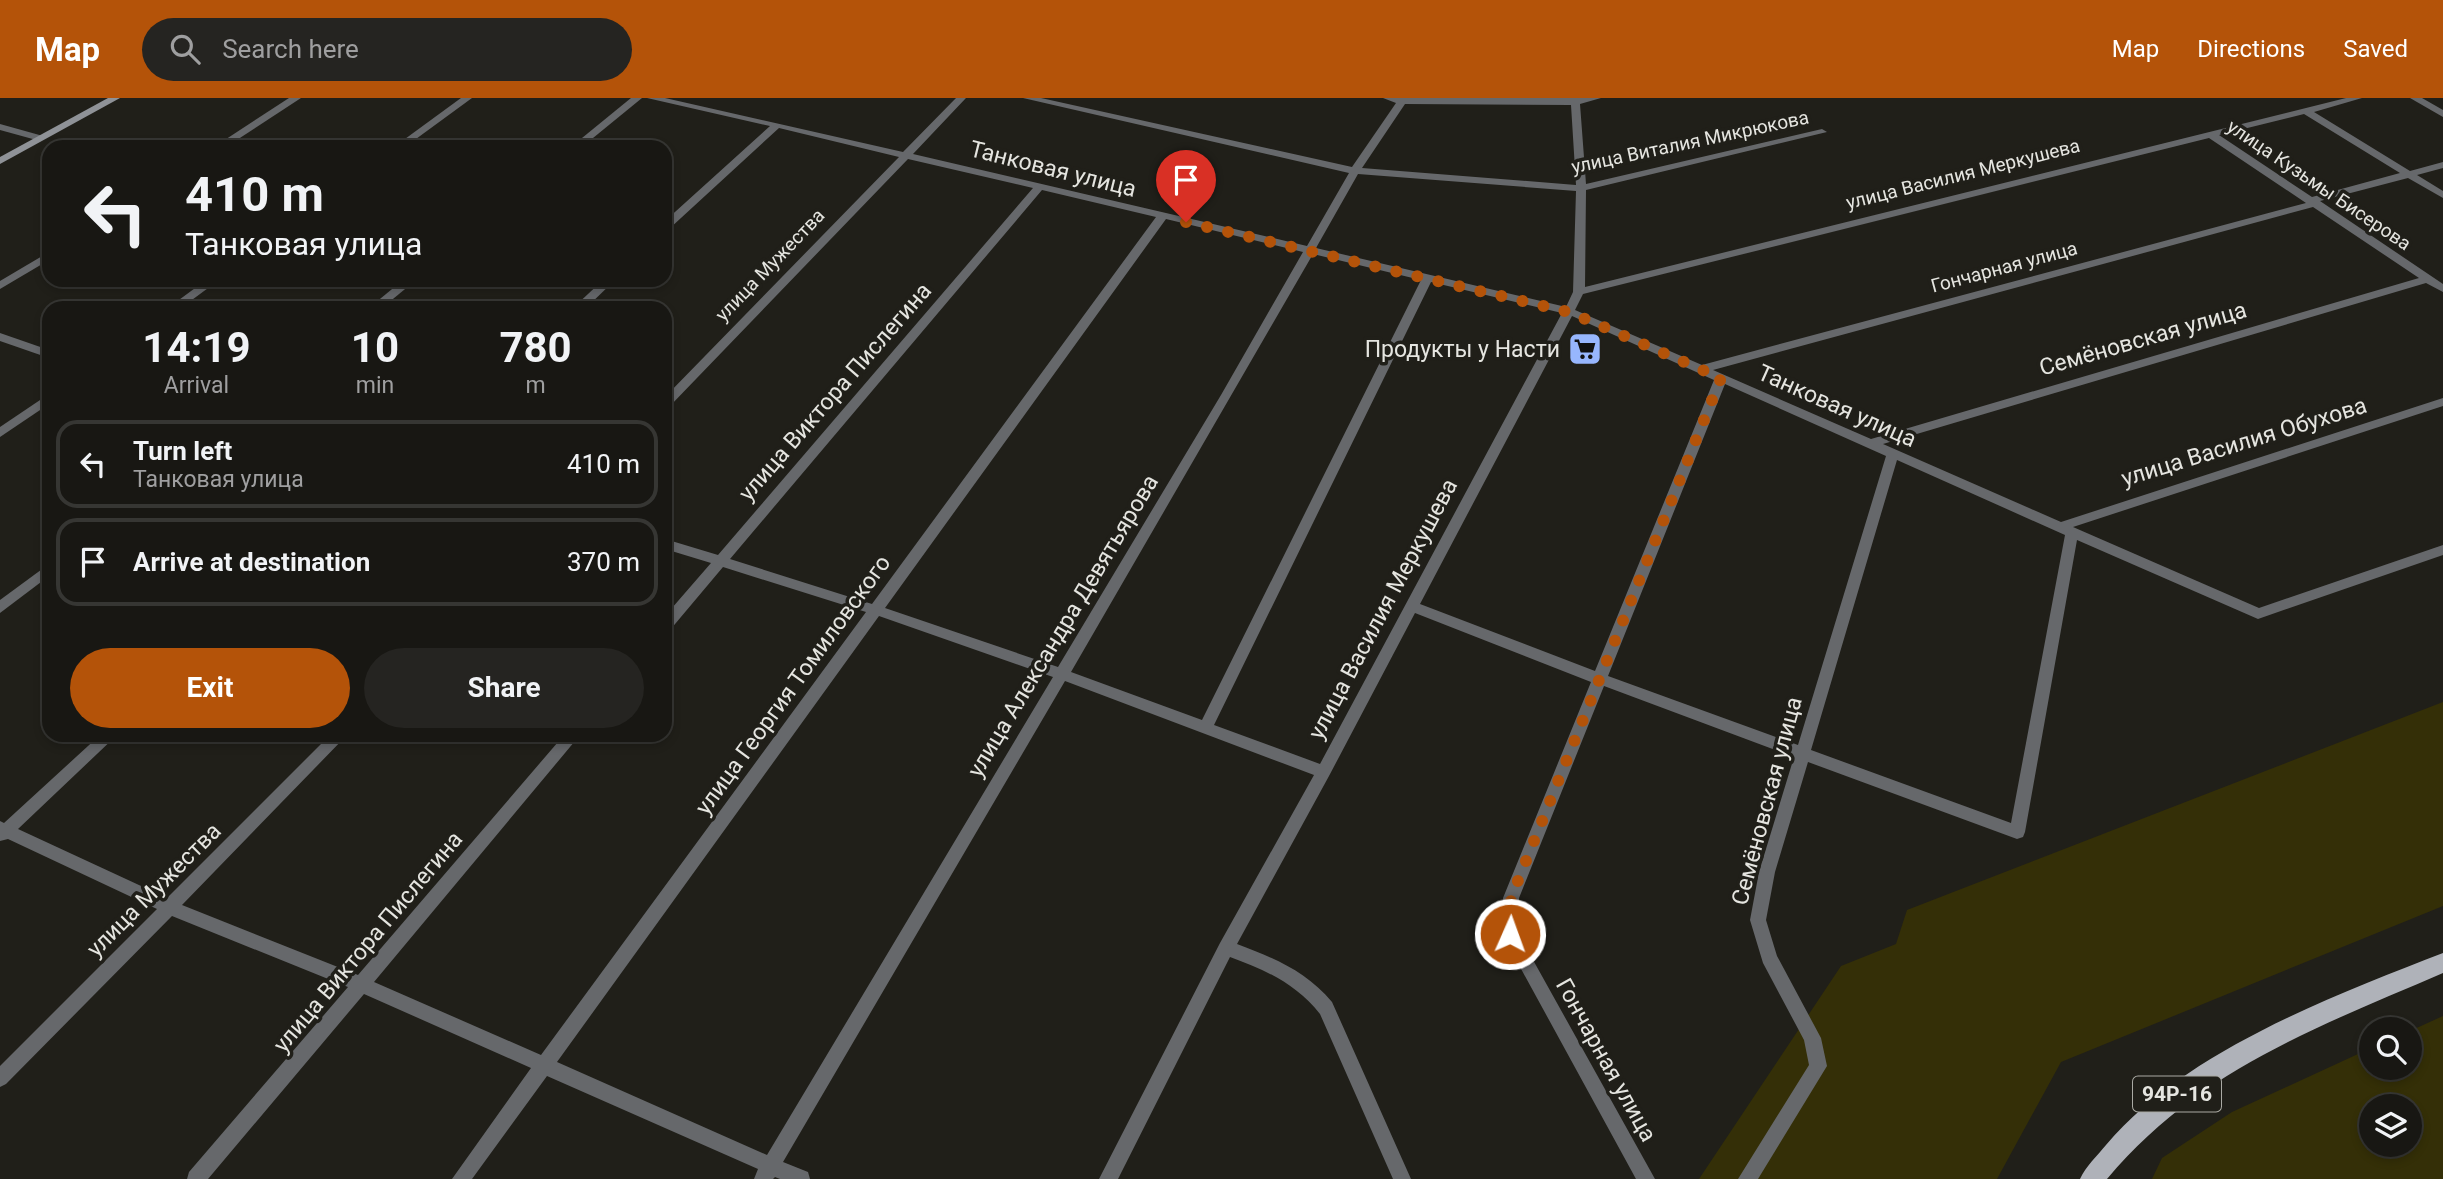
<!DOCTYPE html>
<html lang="en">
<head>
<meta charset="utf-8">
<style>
  :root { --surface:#181713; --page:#252421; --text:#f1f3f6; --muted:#9f9fa0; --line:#363633; --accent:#b45309 }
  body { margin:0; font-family:Roboto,sans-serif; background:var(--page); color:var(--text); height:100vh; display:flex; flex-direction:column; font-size:26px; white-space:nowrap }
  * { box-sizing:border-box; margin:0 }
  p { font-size:23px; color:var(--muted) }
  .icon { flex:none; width:38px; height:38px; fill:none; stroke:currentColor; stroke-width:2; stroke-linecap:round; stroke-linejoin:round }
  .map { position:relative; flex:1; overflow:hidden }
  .panel { position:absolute; left:42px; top:203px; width:630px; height:441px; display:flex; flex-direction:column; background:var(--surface); border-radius:21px; box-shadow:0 4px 10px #0003,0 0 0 2px var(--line) }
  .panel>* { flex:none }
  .top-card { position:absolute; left:42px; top:42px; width:630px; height:147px; border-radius:21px; box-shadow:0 4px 10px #0003,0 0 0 2px var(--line); background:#181713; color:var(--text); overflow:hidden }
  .fabs { position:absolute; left:2359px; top:919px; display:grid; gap:14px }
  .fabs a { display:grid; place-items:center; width:63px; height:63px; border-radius:50%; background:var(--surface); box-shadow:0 4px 10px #0003,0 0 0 2px var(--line); font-size:35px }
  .pin { position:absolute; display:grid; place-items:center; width:60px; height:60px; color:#fff; margin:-72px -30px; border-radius:50% 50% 50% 0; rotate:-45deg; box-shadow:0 0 7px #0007 }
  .pin .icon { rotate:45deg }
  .me { position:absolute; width:77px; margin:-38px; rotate:2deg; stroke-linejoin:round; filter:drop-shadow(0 0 5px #0008) }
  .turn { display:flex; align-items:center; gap:24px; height:147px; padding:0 28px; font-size:32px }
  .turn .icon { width:91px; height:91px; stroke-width:2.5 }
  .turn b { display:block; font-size:49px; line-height:60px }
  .eta { display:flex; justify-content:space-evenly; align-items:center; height:119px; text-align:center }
  .eta b { font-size:42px; font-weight:700; line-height:49px }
  .button { display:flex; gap:14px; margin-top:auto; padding:14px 28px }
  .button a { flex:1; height:80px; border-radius:42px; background:var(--accent); color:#fff; font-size:28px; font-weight:700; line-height:80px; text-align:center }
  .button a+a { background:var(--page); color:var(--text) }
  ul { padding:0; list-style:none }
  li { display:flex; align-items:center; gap:21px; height:88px; margin:0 14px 10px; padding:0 14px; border:4px solid var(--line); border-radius:21px }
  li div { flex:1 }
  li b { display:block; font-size:26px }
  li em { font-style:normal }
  header { display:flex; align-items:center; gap:42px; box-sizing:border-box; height:98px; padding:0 35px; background:var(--accent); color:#fff }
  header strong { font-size:33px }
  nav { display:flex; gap:38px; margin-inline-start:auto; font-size:24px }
  .search { width:490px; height:63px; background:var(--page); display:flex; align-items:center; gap:18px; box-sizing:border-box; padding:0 24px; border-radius:38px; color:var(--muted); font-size:26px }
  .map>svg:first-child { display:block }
  .green { fill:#342f07; fill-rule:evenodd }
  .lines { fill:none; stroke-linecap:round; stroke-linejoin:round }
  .street { fill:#66686b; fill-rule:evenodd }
  .secondary { fill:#8f9297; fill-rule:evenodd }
  .primary { fill:#afb2b9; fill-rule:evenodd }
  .route { stroke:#b45309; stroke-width:12; stroke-dasharray:0 21.6 }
  .labels { text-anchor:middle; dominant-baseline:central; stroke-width:7; stroke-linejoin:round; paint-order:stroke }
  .far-street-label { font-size:19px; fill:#e5e5e0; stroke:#201f19 }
  .shield { fill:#201f19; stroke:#aaaaa4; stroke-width:2 }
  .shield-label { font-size:21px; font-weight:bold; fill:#e5e5e0 }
  .street-label { font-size:23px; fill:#e5e5e0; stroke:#201f19 }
  .poi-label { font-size:23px; fill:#e5e5e0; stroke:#201f19; text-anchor:end }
</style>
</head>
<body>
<header>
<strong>Map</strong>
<div class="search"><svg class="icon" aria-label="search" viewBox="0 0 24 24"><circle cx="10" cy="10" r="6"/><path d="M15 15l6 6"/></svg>Search here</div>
<nav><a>Map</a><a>Directions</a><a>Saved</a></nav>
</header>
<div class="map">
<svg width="2443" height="1081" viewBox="0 0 2443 1081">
  <rect width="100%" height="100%" fill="#201f19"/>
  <g class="green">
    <polygon points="2443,604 2443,808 2061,964 1997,1081 1699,1081 1841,868 1896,846 1907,812"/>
    <path d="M 2443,918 L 2443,1081 L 2152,1081 L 2162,1060 L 2232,1014 L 2371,950 L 2371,970 L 2410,970 L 2410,933 ZM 2371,1008 L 2410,1008 L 2410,1046 L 2371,1046 Z"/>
  </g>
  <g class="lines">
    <g class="street">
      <polygon points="289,0 301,0 226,49 214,49"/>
      <polygon points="461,0 472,0 405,49 394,49"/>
      <polygon points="631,0 642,0 582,49 571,49"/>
      <path d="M 647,0 L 665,0 L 903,54 L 956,0 L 966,0 L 913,56 L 1307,148 L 1349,75 L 1023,0 L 1041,0 L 1352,69 L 1396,5 L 1383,0 L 1601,0 L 1580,6 L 1586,86 L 1822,31 L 1827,34 L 1586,92 L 1585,189 L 2346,0 L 2362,0 L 2314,14 L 2410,73 L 2443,64 L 2443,70 L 2417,77 L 2443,93 L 2443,100 L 2408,80 L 2320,103 L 2443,186 L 2443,194 L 2426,185 L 1883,346 L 2061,424 L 2443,300 L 2443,308 L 2073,429 L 2259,510 L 2443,447 L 2443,457 L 2258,521 L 2077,442 L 2025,734 L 2023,739 L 2017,741 L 1808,664 L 1775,774 L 1766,822 L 1777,858 L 1821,940 L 1827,968 L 1758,1081 L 1738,1081 L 1809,967 L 1804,942 L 1763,865 L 1750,822 L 1759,774 L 1794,659 L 1604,588 L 1519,800 L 1518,835 L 1655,1081 L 1636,1081 L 1502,836 L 1503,800 L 1591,584 L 1415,515 L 1329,678 L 1237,846 C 1274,860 1306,873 1332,904 L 1411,1081 L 1393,1081 L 1320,916 C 1296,886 1266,872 1230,859 L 1118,1081 L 1099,1081 L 1220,845 L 1314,677 L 1065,583 L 783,1064 L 808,1074 L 810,1081 L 780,1081 L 775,1079 L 773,1081 L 754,1081 L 758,1071 L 547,978 L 472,1081 L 452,1081 L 531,970 L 364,896 L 208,1081 L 187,1081 L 189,1074 L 348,889 L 172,818 L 6,986 L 0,989 L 0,968 L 157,811 L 8,741 L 0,743 L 0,723 L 4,725 L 100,637 L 117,637 L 18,731 L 167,800 L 330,637 L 347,637 L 182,807 L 358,877 L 564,637 L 580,637 L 374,884 L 541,957 L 866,514 L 723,469 L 670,532 L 665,533 L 665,518 L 711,465 L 665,451 L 665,441 L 718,457 L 1033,90 L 908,61 L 669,309 L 665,310 L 665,299 L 899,59 L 779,30 L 669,131 L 665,132 L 665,123 L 770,28 ZM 1405,6 L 1571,7 L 1576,87 L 1362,70 ZM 2304,16 L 2400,75 L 2312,99 L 2219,37 ZM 2209,40 L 2306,105 L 1702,267 L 1575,212 L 1583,196 ZM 1358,76 L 1576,93 L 1573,194 L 1566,209 L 1316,150 ZM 1042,92 L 1156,119 L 872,506 L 730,461 ZM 2313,109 L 2419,180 L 1871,341 L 1713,272 ZM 1166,121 L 1303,154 L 1221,297 L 1058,569 L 885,510 ZM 1313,156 L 1421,182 L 1202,622 L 1071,574 ZM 1431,184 L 1562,215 L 1320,666 L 1214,627 ZM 1572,218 L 1714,282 L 1595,573 L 1420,506 ZM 1725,286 L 1886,358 L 1798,647 L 1608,578 ZM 1897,362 L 2065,437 L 2011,725 L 1811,652 ZM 879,518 L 1053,579 L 767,1057 L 557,964 Z"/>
      <polygon points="2410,0 2422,0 2443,12 2443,19"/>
      <polygon points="0,26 43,38 45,40 40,43 0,32"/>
      <polygon points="49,154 49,162 0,191 0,183"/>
      <polygon points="206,182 219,182 181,210 168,210"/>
      <polygon points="403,182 416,182 382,210 369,210"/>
      <polygon points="603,182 615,182 586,210 573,210"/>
      <polygon points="0,235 49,252 49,260 0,243"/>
      <polygon points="49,296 49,306 0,339 0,329"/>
      <polygon points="49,466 49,478 0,515 0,502"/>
    </g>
    <polygon class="secondary" points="108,0 120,0 0,66 0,59"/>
    <path class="primary" d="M 2443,855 L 2443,875 C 2316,930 2198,972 2107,1081 L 2080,1081 C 2086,1068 2097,1058 2106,1047 C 2184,954 2332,898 2443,855 Z"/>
  </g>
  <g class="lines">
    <polyline class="route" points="1186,124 1569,214 1721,280 1511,800 1510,836"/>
  </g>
  <defs>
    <symbol id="supermarket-square" viewBox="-11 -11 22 22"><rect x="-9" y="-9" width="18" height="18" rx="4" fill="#97b6fd" stroke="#201f19"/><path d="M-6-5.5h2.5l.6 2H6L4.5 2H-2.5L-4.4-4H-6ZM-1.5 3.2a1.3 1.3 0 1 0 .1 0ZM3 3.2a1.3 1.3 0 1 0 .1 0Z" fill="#111"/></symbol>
  </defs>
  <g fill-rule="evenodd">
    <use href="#supermarket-square" x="1566" y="232" width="38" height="38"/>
  </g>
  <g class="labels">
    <g class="far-street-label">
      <text transform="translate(1690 44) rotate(-12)">улица Виталия Микрюкова</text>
      <text transform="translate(1963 76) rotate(-14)">улица Василия Меркушева</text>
      <text transform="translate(2319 87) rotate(34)">улица Кузьмы Бисерова</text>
      <text transform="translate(770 167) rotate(-46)">улица Мужества</text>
      <text transform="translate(2004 169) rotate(-15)">Гончарная улица</text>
    </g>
    <rect class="shield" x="2133" y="978.5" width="88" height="35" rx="5"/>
    <g class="shield-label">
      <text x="2177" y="996">94Р-16</text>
    </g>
    <g class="street-label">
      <text transform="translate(1053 71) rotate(14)">Танковая улица</text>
      <text transform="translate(2143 241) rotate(-16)">Семёновская улица</text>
      <text transform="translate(835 294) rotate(-49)">улица Виктора Пислегина</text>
      <text transform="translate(1837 308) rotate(24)">Танковая улица</text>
      <text transform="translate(2244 344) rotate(-17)">улица Василия Обухова</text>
      <text transform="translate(1383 511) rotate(-62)">улица Василия Меркушева</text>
      <text transform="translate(1063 528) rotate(-59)">улица Александра Девятьярова</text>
      <text transform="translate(793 587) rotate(-54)">улица Георгия Томиловского</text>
      <text transform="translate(1767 703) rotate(-75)">Семёновская улица</text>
      <text transform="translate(154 792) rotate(-45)">улица Мужества</text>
      <text transform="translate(368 844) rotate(-50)">улица Виктора Пислегина</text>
      <text transform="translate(1606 962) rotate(61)">Гончарная улица</text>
    </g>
    <g class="poi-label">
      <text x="1560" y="251">Продукты у Насти</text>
    </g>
  </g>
</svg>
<div class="fabs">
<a><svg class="icon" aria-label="search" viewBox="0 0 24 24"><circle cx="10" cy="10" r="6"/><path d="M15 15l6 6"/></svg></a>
<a><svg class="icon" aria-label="layers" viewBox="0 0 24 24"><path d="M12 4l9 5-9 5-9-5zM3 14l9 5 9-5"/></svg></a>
</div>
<div class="pin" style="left:1186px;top:124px;background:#d93025"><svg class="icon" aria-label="arrive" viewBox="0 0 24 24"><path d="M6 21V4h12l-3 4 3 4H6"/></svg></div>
<svg class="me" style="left:1510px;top:836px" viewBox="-20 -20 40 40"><circle r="17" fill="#b45309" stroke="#fff" stroke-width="3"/><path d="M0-11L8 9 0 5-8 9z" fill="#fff"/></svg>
<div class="top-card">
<div class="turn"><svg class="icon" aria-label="left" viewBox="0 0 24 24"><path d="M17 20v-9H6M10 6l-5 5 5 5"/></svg><div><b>410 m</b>Танковая улица</div></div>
</div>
<section class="panel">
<div class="eta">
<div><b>14:19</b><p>Arrival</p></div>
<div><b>10</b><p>min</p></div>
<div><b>780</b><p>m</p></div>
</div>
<ul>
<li><svg class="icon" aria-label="left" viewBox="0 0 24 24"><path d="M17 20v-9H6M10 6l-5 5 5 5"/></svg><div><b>Turn left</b><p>Танковая улица</p></div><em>410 m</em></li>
<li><svg class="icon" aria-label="arrive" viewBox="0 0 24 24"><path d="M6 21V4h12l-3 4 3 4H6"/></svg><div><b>Arrive at destination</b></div><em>370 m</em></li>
</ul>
<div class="button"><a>Exit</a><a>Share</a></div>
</section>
</div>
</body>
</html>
